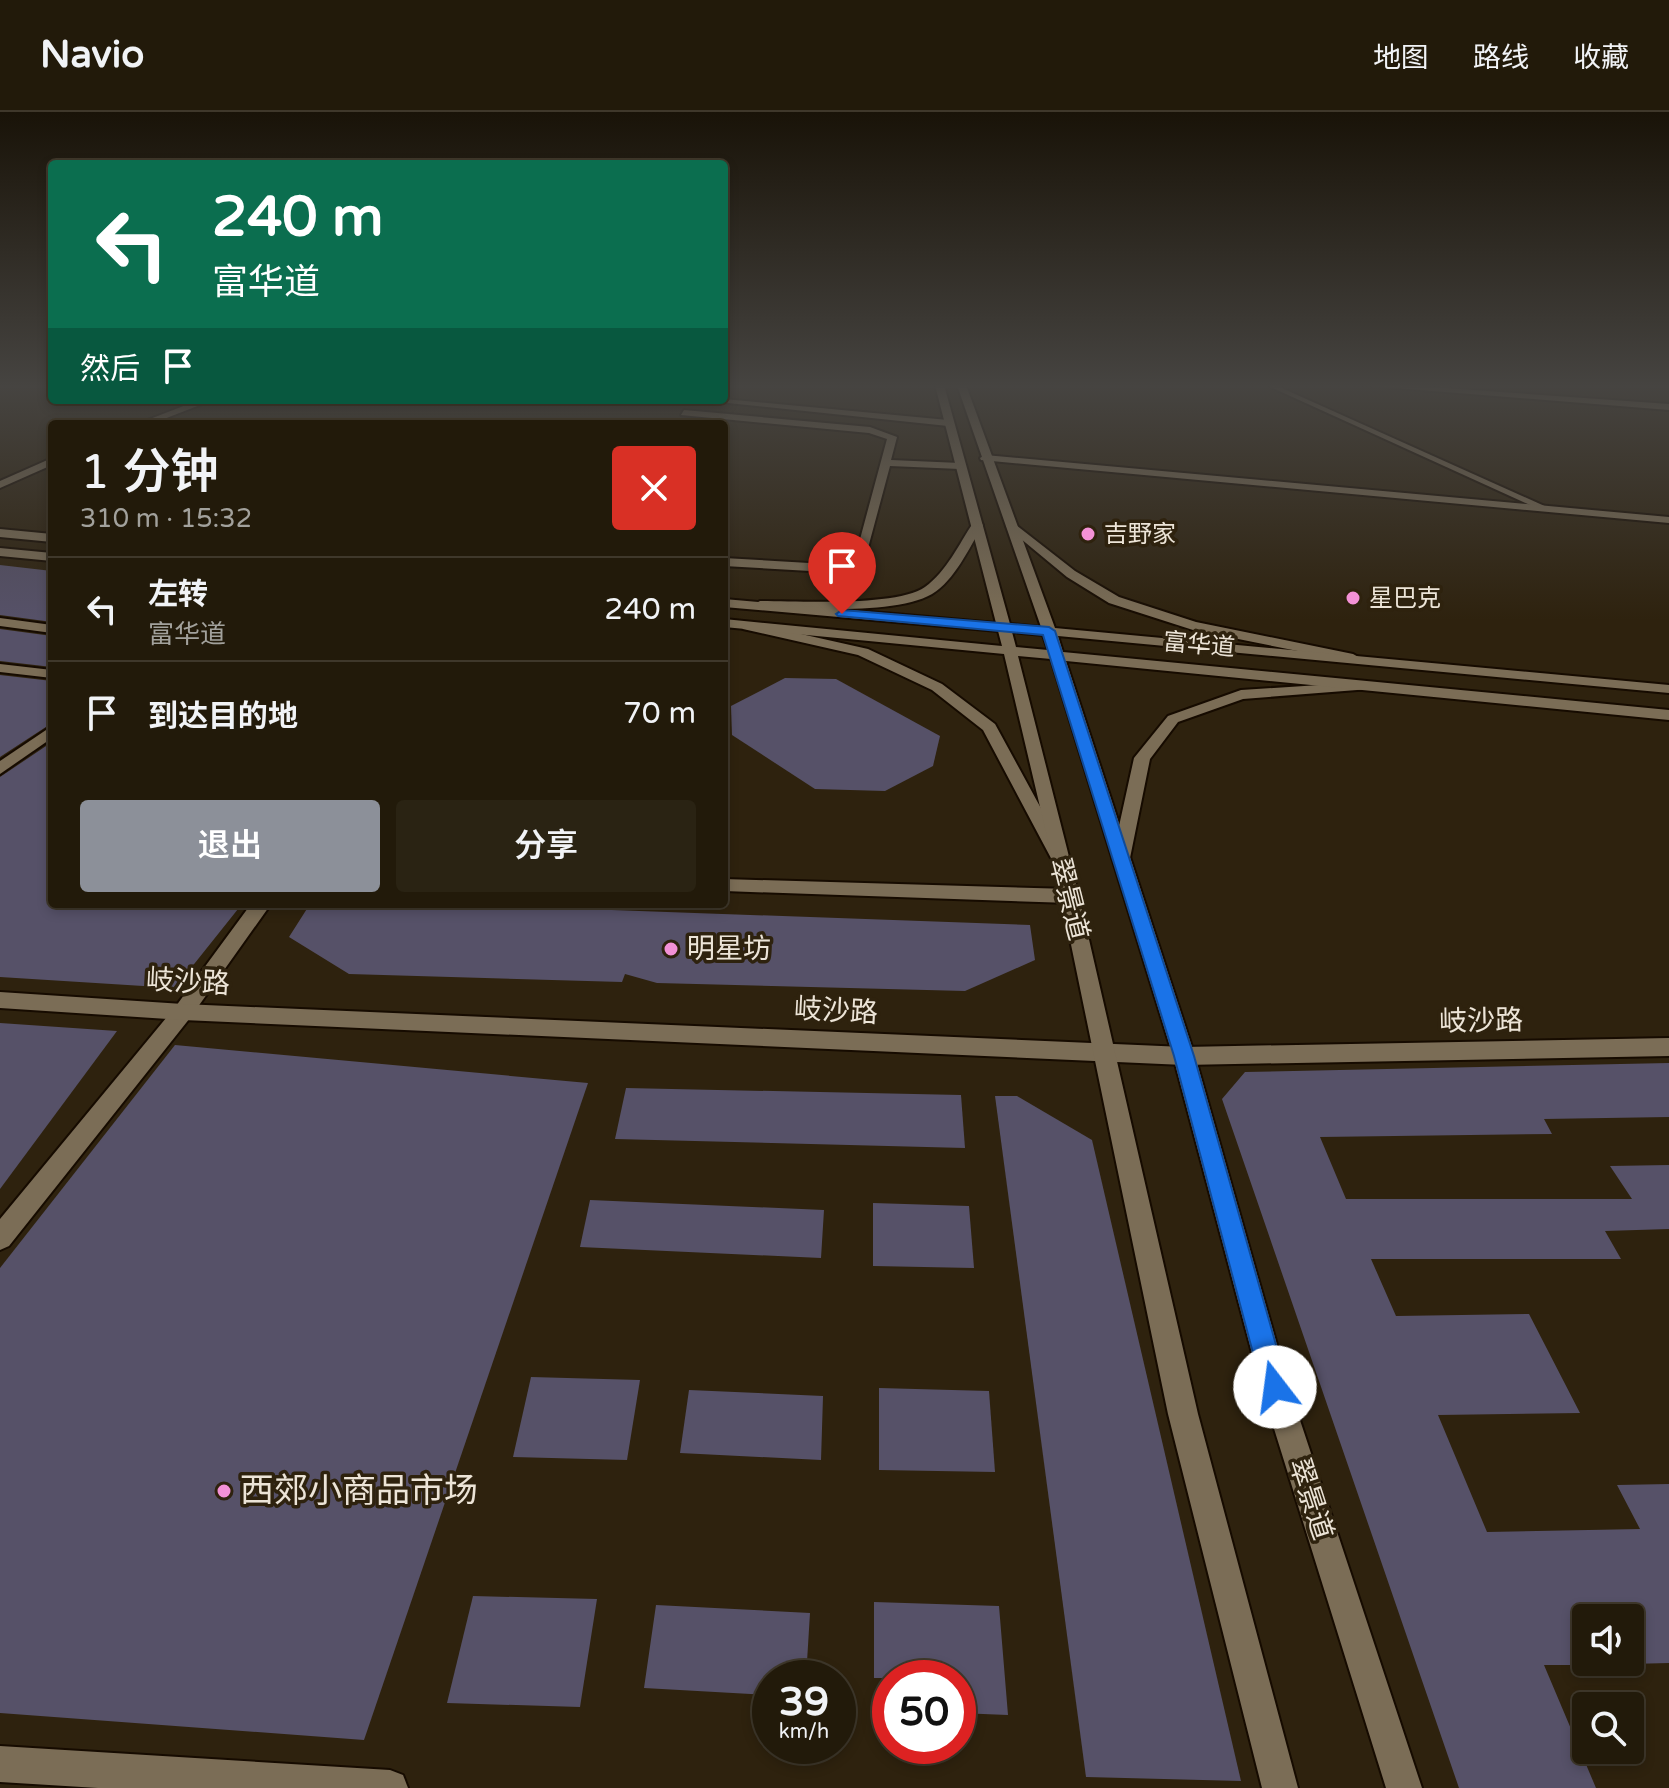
<!DOCTYPE html>
<html lang="zh">
<head>
<meta charset="utf-8">
<style>
  :root { --surface:#221a0a; --page:#2a2313; --text:#f1f3f6; --muted:#a2a19c; --line:#3f382b; --accent:#8c9099 }
  body { margin:0; font-family:"Varela Round","Noto Sans SC",sans-serif; background:var(--page); color:var(--text); height:100vh; display:flex; flex-direction:column; font-size:30px; white-space:nowrap }
  * { box-sizing:border-box; margin:0 }
  p { font-size:26px; color:var(--muted) }
  .icon { flex:none; width:44px; height:44px; fill:none; stroke:currentColor; stroke-width:2; stroke-linecap:round; stroke-linejoin:round }
  .map { position:relative; flex:1; overflow:hidden }
  .drawer { position:absolute; left:48px; top:308px; width:680px; height:488px; display:flex; flex-direction:column; background:var(--surface); border-radius:8px; box-shadow:0 4px 12px #0003,0 0 0 2px var(--line) }
  .drawer>* { flex:none }
  .banner { position:absolute; left:48px; top:48px; width:680px; height:244px; border-radius:8px; box-shadow:0 4px 12px #0003,0 0 0 2px var(--line); background:#0b6e4f; color:#fff; overflow:hidden }
  .controls { position:absolute; left:1572px; top:1492px; display:grid; gap:16px }
  .controls a { display:grid; place-items:center; width:72px; height:72px; border-radius:8px; background:var(--surface); box-shadow:0 4px 12px #0003,0 0 0 2px var(--line); font-size:40px }
  .speed { position:absolute; left:752px; top:1548px; display:flex; gap:16px; font-size:40px; font-weight:700; text-align:center }
  .speed>* { display:grid; place-content:center; width:104px; height:104px; border-radius:50%; background:var(--surface); box-shadow:0 4px 12px #0003,0 0 0 2px var(--line); line-height:1 }
  .speed small { font-size:20px; font-weight:400 }
  .speed .limit { border:12px solid #d22; background:#fff; color:#111 }
  .pin { position:absolute; display:grid; place-items:center; width:68px; height:68px; color:#fff; margin:-82px -34px; border-radius:50% 50% 50% 0; rotate:-45deg; box-shadow:0 0 8px #0007 }
  .pin .icon { rotate:45deg }
  .me { position:absolute; width:88px; margin:-44px; rotate:345deg; stroke-linejoin:round; filter:drop-shadow(0 0 6px #0008) }
  .turn { display:flex; align-items:center; gap:28px; height:168px; padding:0 32px; font-size:36px }
  .turn .icon { width:104px; height:104px; stroke-width:2.5 }
  .turn b { display:block; font-size:56px; line-height:68px }
  .then { display:flex; align-items:center; height:76px; padding:0 32px; background:#0003; gap:16px; font-size:30px }
  .round { display:grid; place-items:center; flex:none; width:84px; height:84px; border-radius:8px; background:var(--page) }
  .summary { display:flex; align-items:center; justify-content:space-between; height:136px; padding:0 32px }
  h1 { font-size:48px; font-weight:600; line-height:60px }
  .cta { display:flex; gap:16px; margin-top:auto; padding:16px 32px }
  .cta a { flex:1; height:92px; border-radius:8px; background:var(--accent); color:#fff; font-size:32px; font-weight:600; line-height:92px; text-align:center }
  .cta a+a { background:var(--page); color:var(--text) }
  ul { padding:0; list-style:none }
  li { display:flex; align-items:center; gap:24px; height:104px; padding:0 32px; border-top:2px solid var(--line) }
  li div { flex:1 }
  li b { display:block; font-size:30px }
  li em { font-style:normal }
  header { display:flex; align-items:center; gap:48px; box-sizing:border-box; height:112px; padding:0 40px; background:var(--surface); border-bottom:2px solid var(--line) }
  header strong { font-size:38px }
  nav { display:flex; gap:44px; margin-inline-start:auto; font-size:28px }
  .map>svg:first-child { display:block }
  .building { fill:#565168 }
  .lines { fill:none; stroke-linecap:round; stroke-linejoin:round }
  .service-casing { stroke:#160b00; stroke-width:4 }
  .minor-casing { stroke:#160b00; stroke-width:4 }
  .tertiary-casing { stroke:#160b00; stroke-width:4 }
  .secondary-casing { stroke:#160b00; stroke-width:4 }
  .service { fill:#7b6d56; fill-rule:evenodd }
  .minor { fill:#7b6d56; fill-rule:evenodd }
  .tertiary { fill:#7b6d56; fill-rule:evenodd }
  .secondary { fill:#7b6d56; fill-rule:evenodd }
  .route { fill:#1a73e8; stroke:#114b97; stroke-width:2 }
  .poi-dot { fill:#f391d6; stroke:#2e220e; stroke-width:3 }
  .labels { text-anchor:middle; dominant-baseline:central; stroke-width:7; stroke-linejoin:round; paint-order:stroke }
  .far-poi-label { font-size:24px; fill:#ece4d7; stroke:#2e220e; text-anchor:start }
  .far-street-label { font-size:24px; fill:#ece4d7; stroke:#2e220e }
  .street-label { font-size:28px; fill:#ece4d7; stroke:#2e220e }
  .poi-label { font-size:28px; fill:#ece4d7; stroke:#2e220e; text-anchor:start }
  .near-poi-label { font-size:34px; fill:#ece4d7; stroke:#2e220e; text-anchor:start }
</style>
</head>
<body>
<header>
<strong>Navio</strong>
<nav><a>地图</a><a>路线</a><a>收藏</a></nav>
</header>
<div class="map">
<svg width="1669" height="1676" viewBox="0 0 1669 1676">
  <rect width="100%" height="100%" fill="#2e220e"/>
  <g class="building">
    <polygon points="0,453 52,459 52,510 0,503"/>
    <polygon points="0,517 52,524 52,555 0,549"/>
    <polygon points="0,563 52,569 52,611 0,645"/>
    <polygon points="785,566 836,567 940,624 933,654 885,679 815,677 732,623 731,594"/>
    <polygon points="52,630 52,792 242,792 175,876 0,865 0,665"/>
    <polygon points="310,792 449,792 1030,813 1035,848 965,879 657,871 625,862 622,870 349,862 289,825"/>
    <polygon points="0,911 117,919 0,1077"/>
    <polygon points="175,933 588,971 364,1628 0,1601 0,1156"/>
    <polygon points="1669,951 1669,1005 1544,1007 1552,1022 1320,1025 1346,1087 1632,1087 1610,1054 1669,1053 1669,1117 1605,1119 1621,1147 1371,1147 1396,1204 1529,1202 1580,1301 1438,1303 1487,1420 1640,1417 1617,1373 1669,1372 1669,1551 1630,1552 1630,1506 1586,1506 1586,1553 1544,1553 1596,1676 1459,1676 1222,987 1245,960"/>
    <polygon points="626,976 961,983 965,1036 615,1027"/>
    <polygon points="995,984 1017,984 1092,1028 1241,1669 1086,1665"/>
    <polygon points="590,1088 824,1098 821,1146 580,1135"/>
    <polygon points="873,1091 969,1094 974,1156 873,1154"/>
    <polygon points="531,1265 640,1268 627,1348 513,1345"/>
    <polygon points="879,1276 989,1279 995,1360 879,1358"/>
    <polygon points="689,1278 823,1284 821,1348 680,1341"/>
    <polygon points="473,1484 597,1487 580,1595 447,1591"/>
    <polygon points="874,1490 999,1494 1008,1603 958,1601 958,1566 874,1566"/>
    <polygon points="656,1493 810,1501 806,1566 770,1566 770,1583 644,1576"/>
  </g>
  <g class="lines">
    <defs>
      <polygon id="service" points="1266,273 1275,273 1549,396 1541,398"/>
      <g id="minor">
        <polygon points="1439,273 1448,273 1449,275 1444,278"/>
        <polygon points="684,298 870,315 897,325 891,348 960,351 965,354 960,357 890,354 868,436 810,459 724,454 724,446 809,451 859,431 887,327 869,321 681,303"/>
        <polygon points="985,343 1669,405 1669,411 981,348 980,346"/>
        <polygon points="0,506 52,513 52,521 0,514"/>
        <polygon points="0,552 52,558 52,566 0,560"/>
        <polygon points="52,614 52,626 0,662 0,649"/>
        <polygon points="724,767 1070,777 1079,784 1070,791 724,779"/>
        <polygon points="251,792 271,792 190,906 9,1134 0,1138 0,1107 176,894"/>
        <polygon points="0,1634 390,1658 403,1663 408,1676 98,1676 0,1670"/>
      </g>
      <g id="tertiary">
        <polygon points="1359,273 1403,273 1669,292 1669,298"/>
        <polygon points="724,287 948,308 953,311 948,314 699,288"/>
        <polygon points="199,288 213,288 151,312 137,312"/>
        <polygon points="52,346 52,353 0,376 0,369"/>
        <path d="M 977,409 L 983,413 C 969,436 955,468 932,482 C 897,503 802,496 760,497 L 753,493 L 760,489 C 797,489 897,495 925,475 C 947,459 959,432 973,411 Z"/>
        <polygon points="1012,410 1075,459 1119,485 1196,510 1353,542 1360,546 1353,550 1193,518 1109,491 1067,465 1008,416 1006,414"/>
        <polygon points="748,510 868,537 942,572 995,612 1067,744 1064,748 1052,748 983,618 932,578 858,543 743,517 741,514"/>
        <polygon points="1365,570 1370,571 1370,577 1243,587 1178,610 1150,647 1130,746 1121,752 1115,750 1112,746 1134,646 1168,604 1241,578"/>
        <polygon points="0,880 183,892 1184,935 1669,926 1669,944 1184,953 183,908 0,896"/>
      </g>
      <g id="secondary">
        <path d="M 935,273 L 944,273 L 1010,512 L 1041,515 L 957,273 L 966,273 L 1055,516 L 1669,573 L 1669,581 L 1058,524 L 1063,540 L 1669,598 L 1669,608 L 1066,549 L 1195,944 L 1289,1275 L 1422,1676 L 1386,1676 L 1261,1275 L 1173,944 L 1051,547 L 1018,544 L 1079,784 L 1198,1302 L 1298,1676 L 1262,1676 L 1168,1302 L 1061,784 L 1004,542 L 724,515 L 724,507 L 1002,534 L 998,519 L 724,495 L 724,487 L 996,511 ZM 1012,520 L 1043,523 L 1048,538 L 1016,535 Z"/>
        <polygon points="0,417 52,422 52,430 0,425"/>
        <polygon points="0,436 52,441 52,449 0,444"/>
      </g>
    </defs>
    <use href="#service" class="service-casing"/>
    <use href="#minor" class="minor-casing"/>
    <use href="#tertiary" class="tertiary-casing"/>
    <use href="#secondary" class="secondary-casing"/>
    <use href="#service" class="service"/>
    <use href="#minor" class="minor"/>
    <use href="#tertiary" class="tertiary"/>
    <use href="#secondary" class="secondary"/>
  </g>
  <linearGradient id="sky" x2="0" y2="1"><stop stop-color="#191308"/><stop offset="0.54" stop-color="#464441"/><stop offset="1" stop-color="#464441" stop-opacity="0"/></linearGradient>
  <rect width="1669" height="508" fill="url(#sky)"/>
  <polygon class="route" points="842,498 1049,515 1055,519 1194,944 1288,1275 1284,1284 1275,1288 1266,1284 1262,1275 1174,944 1043,523 838,504 836,502"/>
  <g class="poi-dot">
    <circle cx="1088" cy="422" r="8"/>
    <circle cx="1353" cy="486" r="8"/>
    <circle cx="671" cy="837" r="8"/>
    <circle cx="224" cy="1379" r="8"/>
  </g>
  <g class="labels">
    <g class="far-poi-label">
      <text x="1104" y="422">吉野家</text>
      <text x="1369" y="486">星巴克</text>
    </g>
    <g class="far-street-label">
      <text transform="translate(1199 533) rotate(5)">富华道</text>
    </g>
    <g class="street-label">
      <text transform="translate(1069 787) rotate(76)">翠景道</text>
      <text transform="translate(188 870) rotate(3)">岐沙路</text>
      <text transform="translate(836 899) rotate(3)">岐沙路</text>
      <text transform="translate(1481 909) rotate(-1)">岐沙路</text>
      <text transform="translate(1311 1387) rotate(72)">翠景道</text>
    </g>
    <g class="poi-label">
      <text x="687" y="837">明星坊</text>
    </g>
    <g class="near-poi-label">
      <text x="240" y="1379">西郊小商品市场</text>
    </g>
  </g>
</svg>
<div class="controls">
<a><svg class="icon" aria-label="sound" viewBox="0 0 24 24"><path d="M4 9h4l5-4v14l-5-4H4zM17 9q2 3 0 6"/></svg></a>
<a><svg class="icon" aria-label="search" viewBox="0 0 24 24"><circle cx="10" cy="10" r="6"/><path d="M15 15l6 6"/></svg></a>
</div>
<div class="speed"><div>39<small>km/h</small></div><div class="limit">50</div></div>
<div class="pin" style="left:842px;top:502px;background:#d93025"><svg class="icon" aria-label="arrive" viewBox="0 0 24 24"><path d="M6 21V4h12l-3 4 3 4H6"/></svg></div>
<svg class="me" style="left:1275px;top:1275px" viewBox="-20 -20 40 40"><circle r="19" fill="#fff"/><path d="M0-13L10 11 0 6-10 11z" fill="#1a73e8"/></svg>
<div class="banner">
<div class="turn"><svg class="icon" aria-label="left" viewBox="0 0 24 24"><path d="M17 20v-9H6M10 6l-5 5 5 5"/></svg><div><b>240 m</b>富华道</div></div>
<div class="then">然后<svg class="icon" aria-label="arrive" viewBox="0 0 24 24"><path d="M6 21V4h12l-3 4 3 4H6"/></svg></div>
</div>
<section class="drawer">
<div class="summary"><div><h1>1 分钟</h1><p>310 m · 15:32</p></div><a class="round" style="background:#d93025;color:#fff"><svg class="icon" aria-label="close" viewBox="0 0 24 24"><path d="M6 6l12 12M18 6L6 18"/></svg></a></div>
<ul>
<li><svg class="icon" aria-label="left" viewBox="0 0 24 24"><path d="M17 20v-9H6M10 6l-5 5 5 5"/></svg><div><b>左转</b><p>富华道</p></div><em>240 m</em></li>
<li><svg class="icon" aria-label="arrive" viewBox="0 0 24 24"><path d="M6 21V4h12l-3 4 3 4H6"/></svg><div><b>到达目的地</b></div><em>70 m</em></li>
</ul>
<div class="cta"><a>退出</a><a>分享</a></div>
</section>
</div>
</body>
</html>
